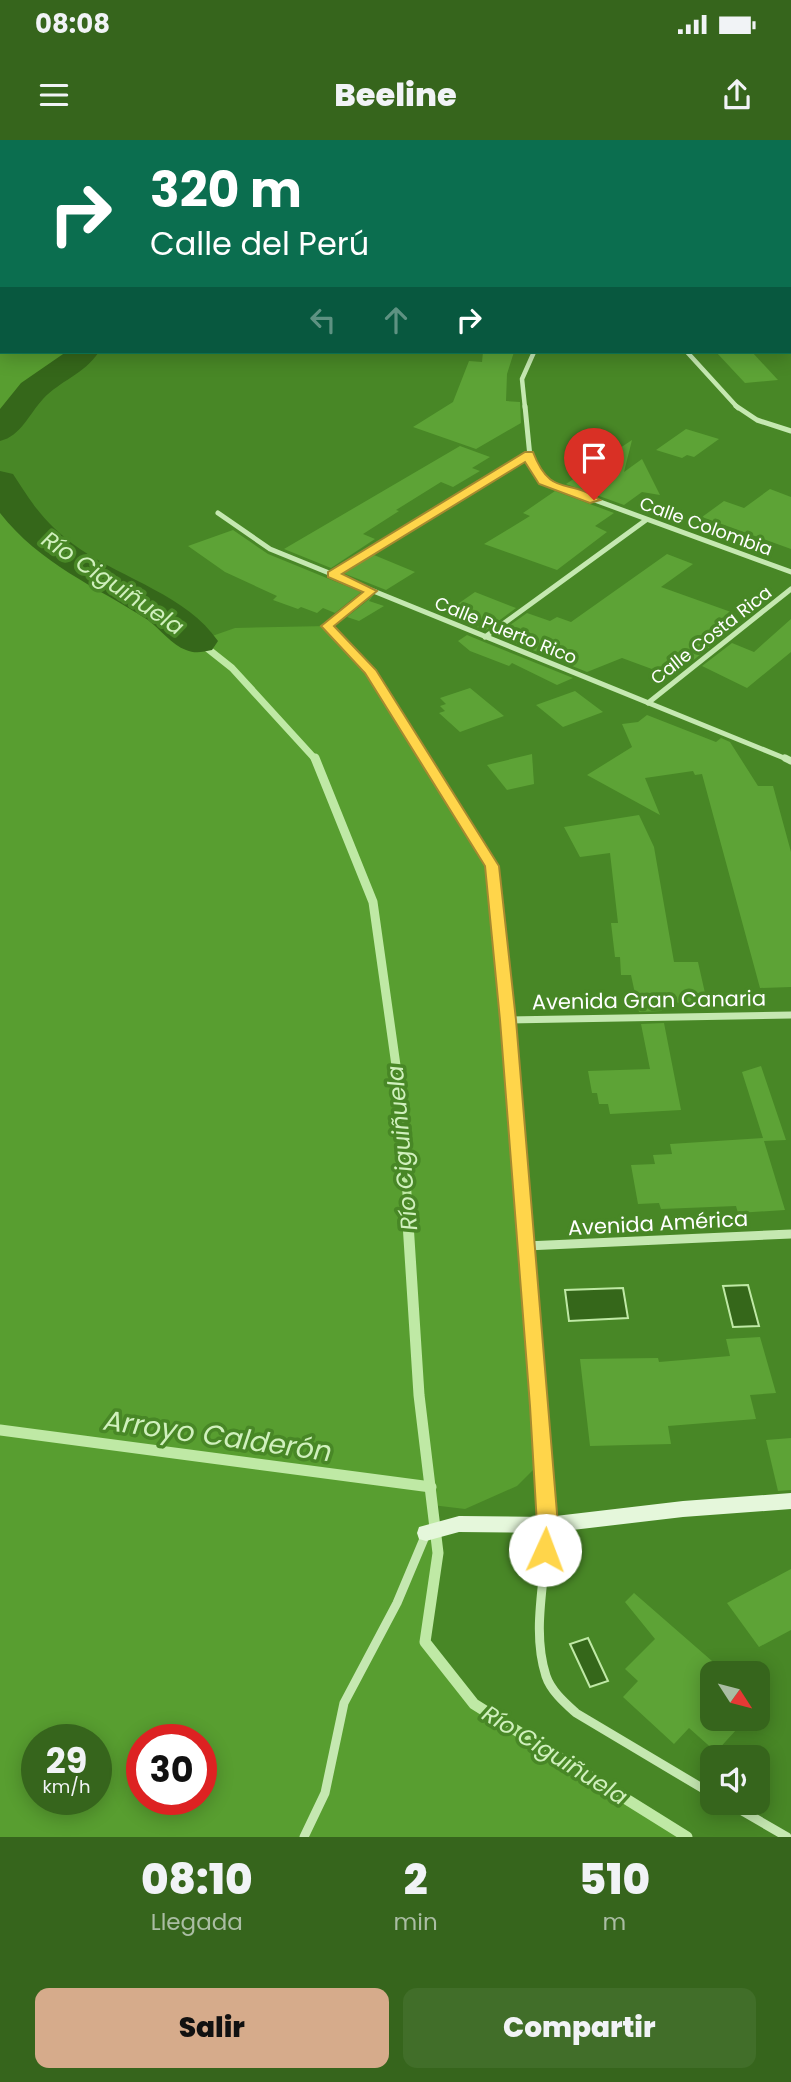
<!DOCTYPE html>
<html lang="es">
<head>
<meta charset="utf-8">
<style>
  :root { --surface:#36651c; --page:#416e29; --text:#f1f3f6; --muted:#aabda3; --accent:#d6ab8b }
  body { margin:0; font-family:Poppins,sans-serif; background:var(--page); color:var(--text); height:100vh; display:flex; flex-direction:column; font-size:26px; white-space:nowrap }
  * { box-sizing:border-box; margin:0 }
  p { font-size:23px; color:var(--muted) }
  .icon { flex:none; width:38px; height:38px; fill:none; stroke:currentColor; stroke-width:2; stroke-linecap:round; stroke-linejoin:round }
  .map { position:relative; height:1697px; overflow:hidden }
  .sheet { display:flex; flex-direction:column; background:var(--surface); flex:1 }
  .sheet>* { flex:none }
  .hud { position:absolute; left:0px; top:0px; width:791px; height:214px; box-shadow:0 4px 18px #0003; background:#0b6e4f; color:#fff; overflow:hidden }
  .needle { width:46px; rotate:126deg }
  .fabs { position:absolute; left:700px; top:1521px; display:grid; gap:14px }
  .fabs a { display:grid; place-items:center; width:70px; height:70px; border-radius:14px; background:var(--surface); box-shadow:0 4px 18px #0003; font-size:35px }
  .speed { position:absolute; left:21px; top:1584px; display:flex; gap:14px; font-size:35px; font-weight:700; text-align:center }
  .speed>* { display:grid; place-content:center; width:91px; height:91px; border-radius:50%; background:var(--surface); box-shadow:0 4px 18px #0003; line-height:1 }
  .speed small { font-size:18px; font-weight:400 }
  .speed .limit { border:10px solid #d22; background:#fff; color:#111 }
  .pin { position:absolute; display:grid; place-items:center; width:60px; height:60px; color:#fff; margin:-72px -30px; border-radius:50% 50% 50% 0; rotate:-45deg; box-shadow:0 0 7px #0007 }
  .pin .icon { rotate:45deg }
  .me { position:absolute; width:77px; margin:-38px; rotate:2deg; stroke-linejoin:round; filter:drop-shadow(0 0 5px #0008) }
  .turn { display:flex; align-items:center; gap:24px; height:147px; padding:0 35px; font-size:32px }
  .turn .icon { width:91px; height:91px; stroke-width:2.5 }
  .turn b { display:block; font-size:49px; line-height:60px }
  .lanes { display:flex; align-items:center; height:66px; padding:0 35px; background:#0003; justify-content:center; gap:35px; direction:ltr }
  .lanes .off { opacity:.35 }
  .eta { display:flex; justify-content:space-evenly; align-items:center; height:119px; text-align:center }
  .eta b { font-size:42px; font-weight:800; line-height:49px }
  .button { display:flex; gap:14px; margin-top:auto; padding:14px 35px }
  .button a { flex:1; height:80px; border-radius:14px; background:var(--accent); color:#111; font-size:28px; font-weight:800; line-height:80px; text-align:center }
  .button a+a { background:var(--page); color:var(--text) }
  .status { display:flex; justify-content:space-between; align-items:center; height:49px; padding:0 35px; background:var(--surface); direction:ltr }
  .status svg { height:19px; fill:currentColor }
  header { display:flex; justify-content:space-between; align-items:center; height:91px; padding:0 35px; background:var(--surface); font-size:32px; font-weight:800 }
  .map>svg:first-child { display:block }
  .green { fill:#589e30; fill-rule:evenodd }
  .water { fill:#35671a; stroke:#bfe9a5; stroke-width:2 }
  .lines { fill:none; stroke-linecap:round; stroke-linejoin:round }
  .stream-far2 { stroke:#bfe9a5; stroke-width:7 }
  .stream-far1 { stroke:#bfe9a5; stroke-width:9 }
  .stream { stroke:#bfe9a5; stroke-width:11 }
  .river { fill:#35671a; fill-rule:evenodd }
  .building { fill:#5da336 }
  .street-far3 { stroke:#c5e8b1; stroke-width:4.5 }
  .street-far2 { stroke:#c5e8b1; stroke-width:5 }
  .street-far1 { stroke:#c5e8b1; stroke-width:7 }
  .street { stroke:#c5e8b1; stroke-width:9 }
  .secondary { fill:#e5f7db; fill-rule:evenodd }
  .route { fill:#ffd54a; stroke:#a68a30; stroke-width:2 }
  .labels { text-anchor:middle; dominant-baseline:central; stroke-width:7; stroke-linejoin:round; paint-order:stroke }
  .far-street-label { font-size:18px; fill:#fff; stroke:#488726 }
  .street-label { font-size:21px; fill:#fff; stroke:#488726 }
  .water-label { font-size:23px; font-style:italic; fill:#d0f0bd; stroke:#488726 }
  .near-water-label { font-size:28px; font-style:italic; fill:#d0f0bd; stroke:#488726 }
</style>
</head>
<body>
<div class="status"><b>08:08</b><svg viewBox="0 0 49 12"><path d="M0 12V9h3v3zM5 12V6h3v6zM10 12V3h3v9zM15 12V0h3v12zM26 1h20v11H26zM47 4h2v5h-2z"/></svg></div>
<header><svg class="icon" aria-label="menu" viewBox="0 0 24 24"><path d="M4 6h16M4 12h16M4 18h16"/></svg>Beeline<svg class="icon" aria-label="share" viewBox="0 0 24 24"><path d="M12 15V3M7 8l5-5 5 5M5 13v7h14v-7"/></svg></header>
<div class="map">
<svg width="791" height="1697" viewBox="0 0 791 1697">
  <rect width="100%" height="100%" fill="#488726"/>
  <g class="green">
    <polygon points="0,0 138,2 2,2 2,212 83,212 69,227 33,250 0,291"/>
    <path d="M 0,342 C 28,409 102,436 159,471 C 173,479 185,491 198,501 L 235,488 L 327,486 L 370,530 L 492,726 L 544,1319 L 517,1346 L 465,1369 L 432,1365 L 438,1413 L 425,1502 L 474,1564 L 687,1697 L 0,1697 ZM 37,1600 L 96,1600 L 96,1659 L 37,1659 ZM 142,1600 L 201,1600 L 201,1659 L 142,1659 Z"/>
  </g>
  <g class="water">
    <polygon points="748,1145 759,1186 733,1187 723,1146"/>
    <polygon points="623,1148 628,1178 569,1181 565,1150"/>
    <polygon points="588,1498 608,1541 590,1547 570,1504"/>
  </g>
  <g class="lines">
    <polyline class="stream-far2" points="198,501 232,528 316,620"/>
    <polyline class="stream-far1" points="315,618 373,762 401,961 409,1085"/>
    <g class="stream">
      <polyline points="408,1083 419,1255 438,1413 425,1502 474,1564 687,1697"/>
      <polyline points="0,1290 431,1347"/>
    </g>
    <g class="river">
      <polygon points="104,0 131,0 132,2 106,2"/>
      <path d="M 66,212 L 99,212 C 83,235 61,240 43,259 C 29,274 21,296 0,301 L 0,269 L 21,243 Z"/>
      <path d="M 0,331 L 13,334 C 35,368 46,385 80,409 C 124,439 187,456 218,501 L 212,510 C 203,512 195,514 186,510 C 172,505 160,489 148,480 C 95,446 40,424 0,373 Z"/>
    </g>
  </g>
  <g class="building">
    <polygon points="483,212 514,212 507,234 506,261 520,262 521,283 476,309 413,287 453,262 469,221 482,222"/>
    <polygon points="716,212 752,212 778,240 745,243"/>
    <polygon points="686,289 719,299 694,317 687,315 682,318 656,310"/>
    <polygon points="632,300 624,332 642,319 660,355 642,352 624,365 566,344"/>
    <polygon points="460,306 490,317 472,328 480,331 453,347 441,342 396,370 399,371 363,394 375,399 331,428 284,409"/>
    <polygon points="770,349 791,357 791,409 702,377 724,361 744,368"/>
    <polygon points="555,351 614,373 595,386 607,392 557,430 484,404 530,376 523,373"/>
    <polygon points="233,390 268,414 361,452 335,473 323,468 317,473 301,467 298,469 273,460 277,456 225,432 188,406"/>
    <polygon points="667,414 693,424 661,447 731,472 706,493 721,498 691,522 678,517 660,532 622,518 587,532 496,495 527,473 550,481 557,477 571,482"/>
    <polygon points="374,415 415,432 386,450 343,433"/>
    <polygon points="475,452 516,468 485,491 477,487 485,481 452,468"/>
    <polygon points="373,456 369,461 384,466 359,481 347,477"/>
    <polygon points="791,479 791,512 747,548 702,526 732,503 754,512"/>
    <polygon points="467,495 484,502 573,538 557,545 512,523 509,526 470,511 458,501"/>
    <polygon points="470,548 504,576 460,592 439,573 445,571 440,566 446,564 440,558"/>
    <polygon points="575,551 603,572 563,587 536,565"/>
    <polygon points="647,575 716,602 721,598 730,602 758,646 773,646 791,712 791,847 760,848 702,634 695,635 693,631 645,638 660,675 587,635 632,607 622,584 638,582"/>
    <polygon points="532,614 534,644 507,650 487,625"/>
    <polygon points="639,675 654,707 674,822 698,822 707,862 660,863 662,871 639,872 631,835 621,835 620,817 615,817 611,783 618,783 610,713 580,717 564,687"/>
    <polygon points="664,883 681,970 610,974 608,964 599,964 597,953 592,953 588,931 650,929 641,884"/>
    <polygon points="761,926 786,1000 764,1001 785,1070 738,1073 736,1066 661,1069 659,1063 638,1064 631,1025 655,1024 653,1015 672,1014 670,1004 763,998 742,932"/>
    <polygon points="760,1197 776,1253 750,1255 756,1279 668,1286 671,1304 590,1306 580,1219 658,1218 659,1222 730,1216 726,1199"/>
    <polygon points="791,1298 791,1350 778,1351 766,1300"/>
    <polygon points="791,1429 791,1490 759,1507 727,1463"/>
    <polygon points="634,1453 712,1521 712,1578 747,1578 716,1612 689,1588 674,1604 623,1557 638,1541 625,1529 655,1499 625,1462"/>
  </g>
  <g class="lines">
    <g class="street-far3">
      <polyline points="687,212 738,268"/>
      <polyline points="525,268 522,239 534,212"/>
    </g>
    <g class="street-far2">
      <polyline points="525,266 531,327 543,341 791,432"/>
      <polyline points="736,266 757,280 791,291"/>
      <polyline points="218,373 270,409 789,620"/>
      <polyline points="332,434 529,315"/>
      <polyline points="371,451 327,486 370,530 427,620"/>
      <polyline points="485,497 646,380"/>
      <polyline points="648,563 791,449"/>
    </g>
    <g class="street-far1">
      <polyline points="426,618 488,716 495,738 524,1085"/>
      <polyline points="785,618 791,621"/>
      <polyline points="508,880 791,875"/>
    </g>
    <g class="street">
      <path d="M 524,1083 C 532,1182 545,1282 547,1382 C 548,1432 530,1487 546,1536 C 551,1551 565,1563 576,1573 L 712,1654"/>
      <polyline points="526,1106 791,1094"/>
      <polyline points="727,1662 787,1697"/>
      <polyline points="304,1697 325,1653 344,1563 397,1463 426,1394"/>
    </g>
    <polygon class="secondary" points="791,1353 791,1369 683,1377 547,1393 459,1392 426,1401 419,1399 417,1393 419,1387 459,1376 547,1377 683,1361"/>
  </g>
  <path class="route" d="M 525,312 L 533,312 C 551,359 569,337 600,360 L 590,363 L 539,344 L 525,322 L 342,434 L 377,451 L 334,486 L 376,530 L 499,726 L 516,880 L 558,1385 L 553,1417 L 545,1420 L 538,1417 L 535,1410 L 537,1385 L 530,1266 L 500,880 L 485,726 L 365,533 L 321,486 L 363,452 L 328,437 L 328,432 Z"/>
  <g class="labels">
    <g class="far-street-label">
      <text transform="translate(706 386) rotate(20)">Calle Colombia</text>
      <text transform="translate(506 490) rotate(22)">Calle Puerto Rico</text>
      <text transform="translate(711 495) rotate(-38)">Calle Costa Rica</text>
    </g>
    <g class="street-label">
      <text transform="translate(649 860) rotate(-1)">Avenida Gran Canaria</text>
      <text transform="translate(658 1083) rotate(-3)">Avenida América</text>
    </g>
    <g class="water-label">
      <text transform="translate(113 443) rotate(34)">Río Ciguiñuela</text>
      <text transform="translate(402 1008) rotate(-95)">Río Ciguiñuela</text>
      <text transform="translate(555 1615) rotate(32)">Río Ciguiñuela</text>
    </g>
    <g class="near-water-label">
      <text transform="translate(218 1296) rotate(8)">Arroyo Calderón</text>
    </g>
  </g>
</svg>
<div class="fabs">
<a><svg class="needle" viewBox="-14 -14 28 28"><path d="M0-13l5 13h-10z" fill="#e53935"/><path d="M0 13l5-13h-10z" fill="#aabda3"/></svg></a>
<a><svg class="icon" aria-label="sound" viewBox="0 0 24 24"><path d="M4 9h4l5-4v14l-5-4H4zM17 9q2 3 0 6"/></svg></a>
</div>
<div class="speed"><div>29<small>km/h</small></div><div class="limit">30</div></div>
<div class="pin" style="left:594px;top:360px;background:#d93025"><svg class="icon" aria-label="arrive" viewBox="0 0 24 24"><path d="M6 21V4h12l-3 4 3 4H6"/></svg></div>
<svg class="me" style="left:545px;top:1410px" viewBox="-20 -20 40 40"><circle r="19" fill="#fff"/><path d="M0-13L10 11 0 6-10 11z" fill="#ffd54a"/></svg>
<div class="hud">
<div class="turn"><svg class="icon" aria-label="right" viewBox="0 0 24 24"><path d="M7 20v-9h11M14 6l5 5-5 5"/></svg><div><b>320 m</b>Calle del Perú</div></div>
<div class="lanes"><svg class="icon off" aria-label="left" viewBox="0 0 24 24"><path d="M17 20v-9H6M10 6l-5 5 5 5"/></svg><svg class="icon off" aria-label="ahead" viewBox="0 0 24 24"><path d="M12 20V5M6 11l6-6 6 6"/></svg><svg class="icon" aria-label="right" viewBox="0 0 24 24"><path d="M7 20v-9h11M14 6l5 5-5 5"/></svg></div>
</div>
</div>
<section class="sheet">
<div class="eta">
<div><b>08:10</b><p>Llegada</p></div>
<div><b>2</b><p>min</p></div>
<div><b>510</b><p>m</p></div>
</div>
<div class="button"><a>Salir</a><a>Compartir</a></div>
</section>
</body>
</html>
